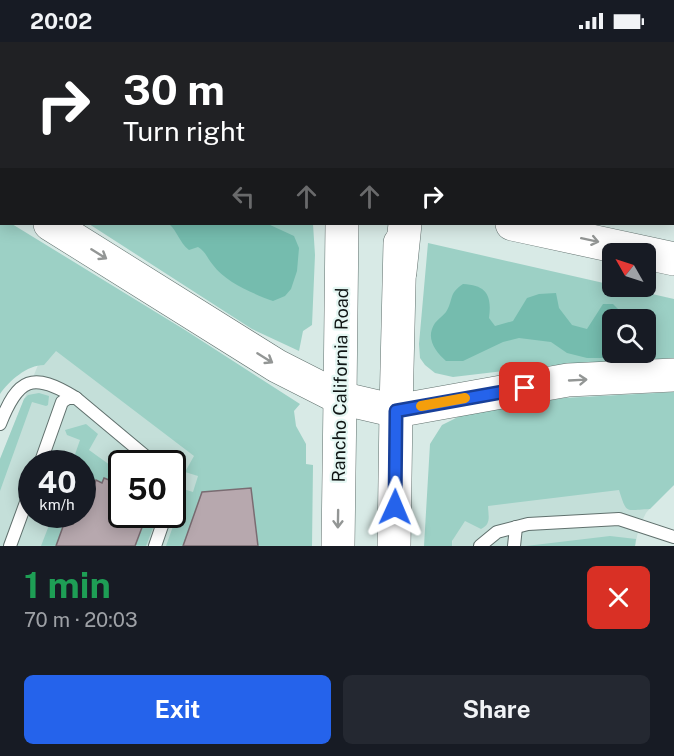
<!DOCTYPE html>
<html lang="en">
<head>
<meta charset="utf-8">
<style>
  :root { --surface:#171b24; --page:#242831; --text:#f1f3f6; --muted:#9ea1a6; --accent:#2563eb }
  body { margin:0; font-family:"Public Sans",sans-serif; background:var(--page); color:var(--text); height:100vh; display:flex; flex-direction:column; font-size:22px; white-space:nowrap }
  * { box-sizing:border-box; margin:0 }
  p { font-size:20px; color:var(--muted) }
  .icon { flex:none; width:33px; height:33px; fill:none; stroke:currentColor; stroke-width:2; stroke-linecap:round; stroke-linejoin:round }
  .map { position:relative; height:504px; overflow:hidden }
  .side { display:flex; flex-direction:column; background:var(--surface); flex:1 }
  .side>* { flex:none }
  .hud { position:absolute; left:0px; top:0px; width:675px; height:183px; box-shadow:0 3px 15px #0003; background:#202124; color:#fff; overflow:hidden }
  .needle { width:39px; rotate:309deg }
  .controls { position:absolute; left:602px; top:201px; display:grid; gap:12px }
  .controls a { display:grid; place-items:center; width:54px; height:54px; border-radius:9px; background:var(--surface); box-shadow:0 3px 15px #0003; font-size:30px }
  .speed { position:absolute; left:18px; top:408px; display:flex; gap:12px; font-size:30px; font-weight:700; text-align:center }
  .speed>* { display:grid; place-content:center; width:78px; height:78px; border-radius:50%; background:var(--surface); box-shadow:0 3px 15px #0003; line-height:1 }
  .speed small { font-size:15px; font-weight:400 }
  .speed .limit { border:3px solid #111; border-radius:9px; background:#fff; color:#111 }
  .pin { position:absolute; display:grid; place-items:center; width:51px; height:51px; color:#fff; margin:-26px; border-radius:12px; box-shadow:0 3px 9px #0006 }
  .me { position:absolute; width:66px; margin:-33px; rotate:1deg; stroke-linejoin:round; filter:drop-shadow(0 0 4px #0008) }
  .turn { display:flex; align-items:center; gap:21px; height:126px; padding:0 24px; font-size:27px }
  .turn .icon { width:78px; height:78px; stroke-width:2.5 }
  .turn b { display:block; font-size:42px; line-height:51px }
  .lanes { display:flex; align-items:center; height:57px; padding:0 24px; background:#0003; justify-content:center; gap:30px; direction:ltr }
  .lanes .off { opacity:.35 }
  .round { display:grid; place-items:center; flex:none; width:63px; height:63px; border-radius:9px; background:var(--page) }
  .summary { display:flex; align-items:center; justify-content:space-between; height:102px; padding:0 24px }
  h1 { font-size:36px; font-weight:700; line-height:45px; color:#1e9e55 }
  .primary-button { display:flex; gap:12px; margin-top:auto; padding:12px 24px }
  .primary-button a { flex:1; height:69px; border-radius:9px; background:var(--accent); color:#fff; font-size:24px; font-weight:700; line-height:69px; text-align:center }
  .primary-button a+a { background:var(--page); color:var(--text) }
  .status { display:flex; justify-content:space-between; align-items:center; height:42px; padding:0 30px; background:var(--surface); direction:ltr }
  .status svg { height:16px; fill:currentColor }
  .map>svg:first-child { display:block }
  .built { fill:#c4dfd9; fill-rule:evenodd }
  .green { fill:#9cd0c5; fill-rule:evenodd }
  .forest { fill:#75bcae }
  .building { fill:#b7a8ae; stroke:#7a6c72; stroke-width:1.5 }
  .lines { fill:none; stroke-linecap:round; stroke-linejoin:round }
  .lane-casing { stroke:#60706d; stroke-width:14 }
  .secondary-casing { stroke:#60706d; stroke-width:34 }
  .primary-casing { stroke:#60706d; stroke-width:34 }
  .highway-casing { stroke:#60706d; stroke-width:34 }
  .lane { stroke:#fff; stroke-width:12 }
  .secondary { stroke:#fff; stroke-width:33 }
  .primary { stroke:#fff; stroke-width:33 }
  .highway { stroke:#fff; stroke-width:33 }
  .oneway { stroke:#939695 }
  .route-casing { stroke:#184099; stroke-width:15 }
  .route { stroke:#2563eb; stroke-width:10 }
  .slow { stroke:#f59e0b; stroke-width:10 }
  .labels { text-anchor:middle; dominant-baseline:central; stroke-width:4.5; stroke-linejoin:round; paint-order:stroke }
  .street-label { font-size:18px; fill:#0f1514; stroke:#e5f7f3 }
</style>
</head>
<body>
<div class="status"><b>20:02</b><svg viewBox="0 0 49 12"><path d="M0 12V9h3v3zM5 12V6h3v6zM10 12V3h3v9zM15 12V0h3v12zM26 1h20v11H26zM47 4h2v5h-2z"/></svg></div>
<div class="map">
<svg width="674" height="504" viewBox="0 0 674 504">
  <rect width="100%" height="100%" fill="#d8eae6"/>
  <g class="built">
    <path d="M 54,290 L 258,447 L 264,504 L 0,504 L 0,417 L 38,323 ZM 32,422 L 82,422 L 82,472 L 32,472 ZM 122,422 L 172,422 L 172,472 L 122,472 Z"/>
    <polygon points="460,443 674,443 658,457 646,471 639,485 635,504 452,504 454,476"/>
  </g>
  <g class="green">
    <polygon points="0,0 147,0 152,1 2,2 1,4"/>
    <path d="M 0,174 L 2,182 L 12,182 L 185,288 L 300,362 L 294,369 L 296,384 L 306,402 L 306,422 L 313,423 L 312,504 L 258,504 L 251,446 L 203,450 L 183,504 L 166,504 L 177,473 L 180,446 L 193,450 L 198,434 L 185,430 L 194,414 L 56,309 L 44,323 C 27,323 9,339 0,352 Z"/>
    <polygon points="89,182 313,182 315,213 312,283 303,289 299,309 252,287"/>
    <path d="M 428,201 L 674,257 L 674,316 L 547,324 L 453,335 L 435,331 L 425,323 L 420,316 L 419,302 ZM 612,278 L 645,278 L 645,310 L 612,310 Z"/>
    <path d="M 674,350 L 674,443 L 650,467 C 625,468 627,473 619,448 L 488,464 C 488,473 492,482 481,487 L 465,479 L 452,499 L 452,504 L 424,504 L 430,402 L 442,383 L 462,373 L 564,356 Z"/>
    <polygon points="39,351 49,354 48,363 46,364 32,360 0,449 0,417 24,357 28,353"/>
    <polygon points="86,382 98,392 89,408 121,431 121,443 104,436 102,441 96,439 93,446 85,443 83,449 82,422 72,421 80,398 67,393 65,388"/>
    <polygon points="53,473 77,473 73,482 65,479 56,504 41,504"/>
    <polygon points="147,473 158,473 146,504 135,504"/>
    <polygon points="610,494 636,497 635,504 526,504"/>
  </g>
  <g class="forest">
    <path d="M 169,182 L 268,182 L 294,194 L 299,206 L 297,229 L 291,247 L 285,254 L 273,259 C 254,252 225,240 213,223 C 207,216 206,210 198,205 L 189,208 C 179,200 178,190 169,182 Z"/>
    <path d="M 463,242 C 487,243 492,254 489,276 L 495,284 L 513,279 L 527,256 L 539,252 L 556,251 L 559,266 L 572,283 L 587,287 L 603,262 L 613,262 L 620,269 L 620,277 L 612,278 L 612,311 L 605,316 L 587,316 L 567,311 L 551,300 L 519,296 L 503,300 L 463,319 L 446,319 C 435,309 425,296 435,281 C 438,277 443,274 446,270 C 454,257 448,252 463,242 Z"/>
  </g>
  <g class="building">
    <polygon points="104,436 122,443 122,472 147,472 135,504 56,504 65,479 73,482 77,472 82,472 82,449 85,443 93,446 96,438 102,441"/>
    <polygon points="251,446 258,504 183,504 202,450"/>
  </g>
  <g class="lines">
    <defs>
      <g id="lane">
        <path d="M 0,382 C 18,336 32,329 76,356"/>
        <polyline points="40,422 62,360 68,356 76,356 155,422"/>
        <polyline points="10,504 32,444"/>
        <polyline points="155,504 166,472"/>
        <polyline points="480,504 497,490 528,482 619,477 674,495"/>
        <polyline points="514,504 516,485"/>
      </g>
      <g id="secondary">
        <polyline points="338,504 340,356"/>
        <polyline points="394,504 396,369"/>
      </g>
      <g id="primary">
        <polyline points="341,0 341,2"/>
        <polyline points="340,356 342,182"/>
        <polyline points="396,369 400,201"/>
      </g>
      <g id="highway">
        <polyline points="266,0 272,2"/>
        <polyline points="404,0 413,2"/>
        <polyline points="650,2 651,0"/>
        <polyline points="0,39 2,39"/>
        <polyline points="0,154 2,155"/>
        <polyline points="50,182 277,324 340,356 396,369 568,338 674,333"/>
        <polyline points="512,182 674,217"/>
        <polyline points="400,230 405,182"/>
      </g>
    </defs>
    <use href="#lane" class="lane-casing"/>
    <use href="#secondary" class="secondary-casing"/>
    <use href="#primary" class="primary-casing"/>
    <use href="#highway" class="highway-casing"/>
    <use href="#lane" class="lane"/>
    <use href="#secondary" class="secondary"/>
    <use href="#primary" class="primary"/>
    <use href="#highway" class="highway"/>
  </g>
  <defs><path id="oneway-shaft" d="M-6 0H5M1.5-3L5.5 0L1.5 3" fill="none" stroke-width="1.6" stroke-linecap="round" stroke-linejoin="round" transform="scale(1.5)"/></defs>
  <g class="oneway">
    <use href="#oneway-shaft" transform="translate(590 198) rotate(12)"/>
    <use href="#oneway-shaft" transform="translate(99 212) rotate(32)"/>
    <use href="#oneway-shaft" transform="translate(265 316) rotate(32)"/>
    <use href="#oneway-shaft" transform="translate(578 338) rotate(-3)"/>
    <use href="#oneway-shaft" transform="translate(338 477) rotate(91)"/>
  </g>
  <g class="lines">
    <defs>
      <polyline id="route" points="395,465 396,369 525,346"/>
    </defs>
    <use href="#route" class="route-casing"/>
    <use href="#route" class="route"/>
    <polyline class="slow" points="421,364 465,356"/>
  </g>
  <g class="labels">
    <g class="street-label">
      <text transform="translate(340 343) rotate(-89)">Rancho California Road</text>
    </g>
  </g>
</svg>
<div class="controls">
<a><svg class="needle" viewBox="-14 -14 28 28"><path d="M0-13l5 13h-10z" fill="#e53935"/><path d="M0 13l5-13h-10z" fill="#9ea1a6"/></svg></a>
<a><svg class="icon" aria-label="search" viewBox="0 0 24 24"><circle cx="10" cy="10" r="6"/><path d="M15 15l6 6"/></svg></a>
</div>
<div class="speed"><div>40<small>km/h</small></div><div class="limit">50</div></div>
<div class="pin" style="left:525px;top:346px;background:#d93025"><svg class="icon" aria-label="arrive" viewBox="0 0 24 24"><path d="M6 21V4h12l-3 4 3 4H6"/></svg></div>
<svg class="me" style="left:395px;top:465px" viewBox="-20 -20 40 40"><path d="M0-17L14 15 0 8-14 15z" fill="#2563eb" stroke="#fff" stroke-width="4"/></svg>
<div class="hud">
<div class="turn"><svg class="icon" aria-label="right" viewBox="0 0 24 24"><path d="M7 20v-9h11M14 6l5 5-5 5"/></svg><div><b>30 m</b>Turn right</div></div>
<div class="lanes"><svg class="icon off" aria-label="left" viewBox="0 0 24 24"><path d="M17 20v-9H6M10 6l-5 5 5 5"/></svg><svg class="icon off" aria-label="ahead" viewBox="0 0 24 24"><path d="M12 20V5M6 11l6-6 6 6"/></svg><svg class="icon off" aria-label="ahead" viewBox="0 0 24 24"><path d="M12 20V5M6 11l6-6 6 6"/></svg><svg class="icon" aria-label="right" viewBox="0 0 24 24"><path d="M7 20v-9h11M14 6l5 5-5 5"/></svg></div>
</div>
</div>
<section class="side">
<div class="summary"><div><h1>1 min</h1><p>70 m · 20:03</p></div><a class="round" style="background:#d93025;color:#fff"><svg class="icon" aria-label="close" viewBox="0 0 24 24"><path d="M6 6l12 12M18 6L6 18"/></svg></a></div>
<div class="primary-button"><a>Exit</a><a>Share</a></div>
</section>
</body>
</html>
